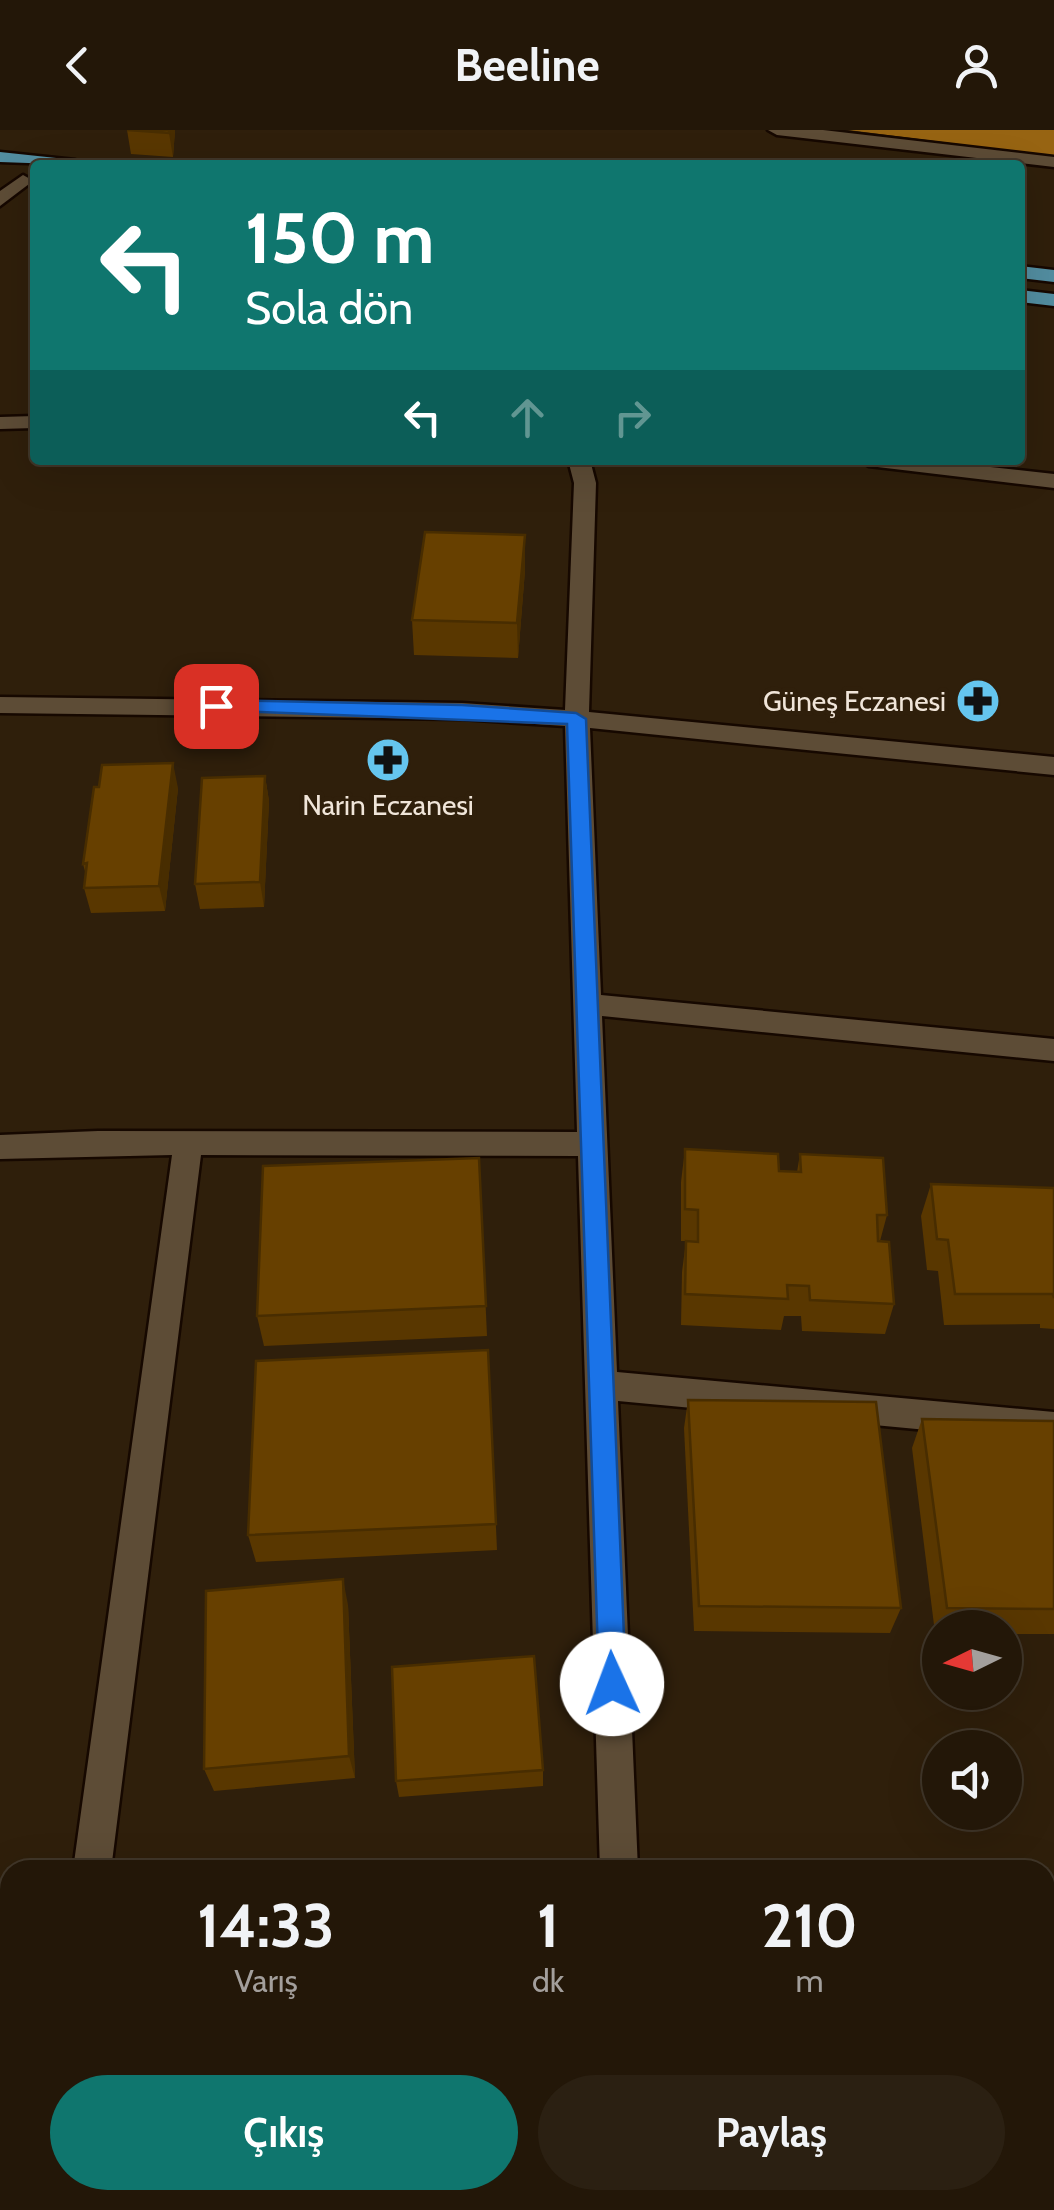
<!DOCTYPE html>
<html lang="tr">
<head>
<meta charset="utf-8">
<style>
  :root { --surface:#231708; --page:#2b2012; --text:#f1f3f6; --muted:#a39f9c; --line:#403629; --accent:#0f766e }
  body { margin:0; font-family:Cabin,sans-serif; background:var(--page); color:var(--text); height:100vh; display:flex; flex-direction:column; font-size:38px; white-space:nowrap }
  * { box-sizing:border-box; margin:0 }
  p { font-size:32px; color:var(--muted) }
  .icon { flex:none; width:55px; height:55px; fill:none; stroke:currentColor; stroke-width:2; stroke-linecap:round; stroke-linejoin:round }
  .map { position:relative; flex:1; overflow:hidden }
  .side { position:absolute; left:0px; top:1730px; width:1055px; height:350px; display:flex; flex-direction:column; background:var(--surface); border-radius:30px 30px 0 0; box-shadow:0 10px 40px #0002,0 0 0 2px var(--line) }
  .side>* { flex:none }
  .top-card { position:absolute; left:30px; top:30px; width:995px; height:305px; border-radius:10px; box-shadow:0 10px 40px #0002,0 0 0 2px var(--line); background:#0f766e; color:#fff; overflow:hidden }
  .needle { width:65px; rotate:265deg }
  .fabs { position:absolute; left:922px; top:1480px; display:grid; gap:20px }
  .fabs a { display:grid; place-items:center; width:100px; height:100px; border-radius:50%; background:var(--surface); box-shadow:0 10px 40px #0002,0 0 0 2px var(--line); font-size:50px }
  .pin { position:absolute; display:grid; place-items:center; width:85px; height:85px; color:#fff; margin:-42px; border-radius:20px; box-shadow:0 5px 15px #0006 }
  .me { position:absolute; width:110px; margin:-55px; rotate:358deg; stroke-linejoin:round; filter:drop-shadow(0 0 8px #0008) }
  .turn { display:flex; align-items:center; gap:35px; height:210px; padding:0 50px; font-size:45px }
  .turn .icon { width:130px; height:130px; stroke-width:2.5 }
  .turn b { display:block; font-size:70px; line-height:85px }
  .lanes { display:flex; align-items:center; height:95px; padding:0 50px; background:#0003; justify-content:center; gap:50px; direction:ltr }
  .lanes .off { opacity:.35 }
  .eta { display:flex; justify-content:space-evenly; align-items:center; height:170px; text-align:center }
  .eta b { font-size:60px; font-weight:700; line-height:70px }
  .action { display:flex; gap:20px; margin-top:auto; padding:20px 50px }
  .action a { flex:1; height:115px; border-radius:60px; background:var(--accent); color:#fff; font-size:40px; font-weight:700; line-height:115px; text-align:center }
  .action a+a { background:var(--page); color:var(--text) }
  header { display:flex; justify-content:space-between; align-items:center; height:130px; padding:0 50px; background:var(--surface); font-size:45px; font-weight:700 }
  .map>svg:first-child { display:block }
  .water { fill:#976412 }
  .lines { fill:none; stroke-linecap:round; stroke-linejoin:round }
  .minor-casing { stroke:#160800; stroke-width:5 }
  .major-casing { stroke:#160800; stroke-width:5 }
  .minor { fill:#5d4c36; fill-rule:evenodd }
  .major { fill:#528da0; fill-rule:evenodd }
  .wall { fill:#593700 }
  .shaded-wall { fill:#482d00 }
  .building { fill:#674000; stroke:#482d00; stroke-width:2.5 }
  .route { fill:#1a73e8; stroke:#114b97; stroke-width:2.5 }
  .labels { text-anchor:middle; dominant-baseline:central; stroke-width:9; stroke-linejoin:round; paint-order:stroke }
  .poi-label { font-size:28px; fill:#f0e5d9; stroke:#2f1f0b; text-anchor:end }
</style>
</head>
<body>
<header><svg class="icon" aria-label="back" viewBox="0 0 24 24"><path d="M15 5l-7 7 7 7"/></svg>Beeline<svg class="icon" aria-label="person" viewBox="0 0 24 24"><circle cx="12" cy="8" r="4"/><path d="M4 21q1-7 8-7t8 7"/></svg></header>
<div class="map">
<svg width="1054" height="2080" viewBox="0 0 1054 2080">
  <rect width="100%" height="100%" fill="#2f1f0b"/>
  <polygon class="water" points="848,0 1054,0 1054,26"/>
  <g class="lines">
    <defs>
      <g id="minor">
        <polygon points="768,0 823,0 1054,27 1054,37 777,5"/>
        <polygon points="23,45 32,50 29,54 0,76 0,61"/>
        <polygon points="35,286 35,298 0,299 0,287"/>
        <polygon points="568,330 590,330 596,353 589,582 1054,627 1054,645 590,598 601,865 1054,909 1054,931 602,886 617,1242 1054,1282 1054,1312 618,1271 638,1740 600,1740 578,1026 201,1025 111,1740 73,1740 172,1025 0,1029 0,1005 98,1001 577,1002 565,596 462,589 0,583 0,567 462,573 565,580 574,353"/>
        <polygon points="858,330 926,330 1054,344 1054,358 869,336"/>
        <rect x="1045" y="1779" width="9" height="40"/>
        <polygon points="10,1788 10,1828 0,1829 0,1789"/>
        <polygon points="16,2070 58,2070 56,2080 14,2080"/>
        <polygon points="618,2070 660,2070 661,2080 619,2080"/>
      </g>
      <g id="major">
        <polygon points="0,22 75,30 84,35 0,32"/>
        <polygon points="1020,136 1054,140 1054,152 1020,148"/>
        <polygon points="1020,160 1054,164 1054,176 1020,172"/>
      </g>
    </defs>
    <use href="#minor" class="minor-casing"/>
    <use href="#major" class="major-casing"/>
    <use href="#minor" class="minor"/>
    <use href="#major" class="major"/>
  </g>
  <g class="wall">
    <polygon points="127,0 175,0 173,27 131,24"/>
    <polygon points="525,405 525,440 518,528 414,525 412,490"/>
    <polygon points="265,646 269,671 264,777 200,779 195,754"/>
    <polygon points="178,658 165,781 91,783 84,758 86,745 83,734"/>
    <polygon points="685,1019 779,1041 797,1042 800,1024 887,1085 880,1111 894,1174 885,1204 802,1201 801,1186 784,1186 781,1200 681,1195 682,1142 686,1111 681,1111 681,1052"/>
    <polygon points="479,1028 487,1206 264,1216 257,1186"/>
    <polygon points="931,1054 1054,1058 1054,1199 1040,1198 1040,1194 944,1195 938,1141 927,1140 921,1086"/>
    <polygon points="488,1220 497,1420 256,1432 248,1405"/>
    <polygon points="688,1270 901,1478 890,1503 694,1501 684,1298"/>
    <polygon points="922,1289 1054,1291 1054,1504 1005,1504 1005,1498 940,1498 940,1503 935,1503 912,1318"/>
    <polygon points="348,1475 355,1648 214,1661 204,1639"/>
    <polygon points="543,1640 543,1656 399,1667 396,1651"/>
    <polygon points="780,2070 956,2070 958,2078 954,2080 782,2080"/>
    <polygon points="1012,2070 1045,2070 1054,2080 1015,2080"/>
  </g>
  <g class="shaded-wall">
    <polygon points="169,0 175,0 173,27 169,3"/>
    <polygon points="525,405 525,440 518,528 517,493"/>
    <polygon points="173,633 178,658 165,781 159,756"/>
    <polygon points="265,646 269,671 264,777 260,752"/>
    <polygon points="343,1449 348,1475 355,1648 349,1626"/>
  </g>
  <g class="building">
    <polygon points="127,0 169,0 169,3"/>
    <polygon points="425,402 525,405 517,493 412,490"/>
    <polygon points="173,633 159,756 84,758 87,733 83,734 94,657 99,657 102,635"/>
    <polygon points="265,646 260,752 195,754 202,648"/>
    <polygon points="685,1019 778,1024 779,1041 801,1042 800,1024 883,1028 887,1085 877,1085 878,1111 889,1112 894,1174 810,1170 809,1156 787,1155 788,1169 685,1164 686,1111 698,1112 698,1080 685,1079"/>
    <polygon points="479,1028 486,1176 257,1186 263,1036"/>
    <polygon points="931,1054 1054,1058 1054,1168 1053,1164 955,1164 948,1110 937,1109"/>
    <polygon points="488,1220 496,1394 248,1405 256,1231"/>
    <polygon points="688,1270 876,1272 901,1478 699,1476"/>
    <polygon points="922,1289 1054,1291 1054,1479 947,1478"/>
    <polygon points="343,1449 349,1626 204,1639 206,1461"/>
    <polygon points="534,1526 543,1640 396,1651 392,1537"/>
    <polygon points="1045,1897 1054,1897 1054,2080 1034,2080 1032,2070 1045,2070"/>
    <polygon points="791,2070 956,2070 958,2078 937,2080 792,2080"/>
  </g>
  <polygon class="route" points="216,570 462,575 576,583 586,589 626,1554 622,1563 612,1567 603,1563 599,1554 567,594 209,580 209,572"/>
  <defs>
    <symbol id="pharmacy-disc" viewBox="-11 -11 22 22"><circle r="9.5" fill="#65c5ee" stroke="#2f1f0b"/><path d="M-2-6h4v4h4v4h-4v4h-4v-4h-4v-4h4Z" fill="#111"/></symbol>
  </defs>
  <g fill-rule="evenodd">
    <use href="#pharmacy-disc" x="953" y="546" width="50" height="50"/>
    <use href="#pharmacy-disc" x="363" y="605" width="50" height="50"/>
  </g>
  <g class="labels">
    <g class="poi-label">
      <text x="946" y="571">Güneş Eczanesi</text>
      <text x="388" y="675" text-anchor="middle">Narin Eczanesi</text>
    </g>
  </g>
</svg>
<div class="fabs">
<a><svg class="needle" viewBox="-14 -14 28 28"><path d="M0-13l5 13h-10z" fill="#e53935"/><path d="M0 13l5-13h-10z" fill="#a39f9c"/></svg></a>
<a><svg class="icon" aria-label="sound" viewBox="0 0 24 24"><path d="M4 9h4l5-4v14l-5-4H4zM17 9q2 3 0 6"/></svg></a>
</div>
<div class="pin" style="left:216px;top:576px;background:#d93025"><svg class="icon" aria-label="arrive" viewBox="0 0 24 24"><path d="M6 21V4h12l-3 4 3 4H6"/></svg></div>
<svg class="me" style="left:612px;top:1554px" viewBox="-20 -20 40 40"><circle r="19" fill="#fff"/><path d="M0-13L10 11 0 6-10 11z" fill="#1a73e8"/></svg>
<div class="top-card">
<div class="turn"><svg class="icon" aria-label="left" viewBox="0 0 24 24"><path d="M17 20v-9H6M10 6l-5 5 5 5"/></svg><div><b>150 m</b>Sola dön</div></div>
<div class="lanes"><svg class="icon" aria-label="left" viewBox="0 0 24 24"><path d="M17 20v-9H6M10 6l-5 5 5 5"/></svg><svg class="icon off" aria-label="ahead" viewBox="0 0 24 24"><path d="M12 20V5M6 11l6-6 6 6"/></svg><svg class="icon off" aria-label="right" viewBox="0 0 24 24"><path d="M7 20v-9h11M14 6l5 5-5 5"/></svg></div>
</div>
<section class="side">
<div class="eta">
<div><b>14:33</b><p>Varış</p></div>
<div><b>1</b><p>dk</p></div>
<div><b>210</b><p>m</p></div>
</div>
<div class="action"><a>Çıkış</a><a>Paylaş</a></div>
</section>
</div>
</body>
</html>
